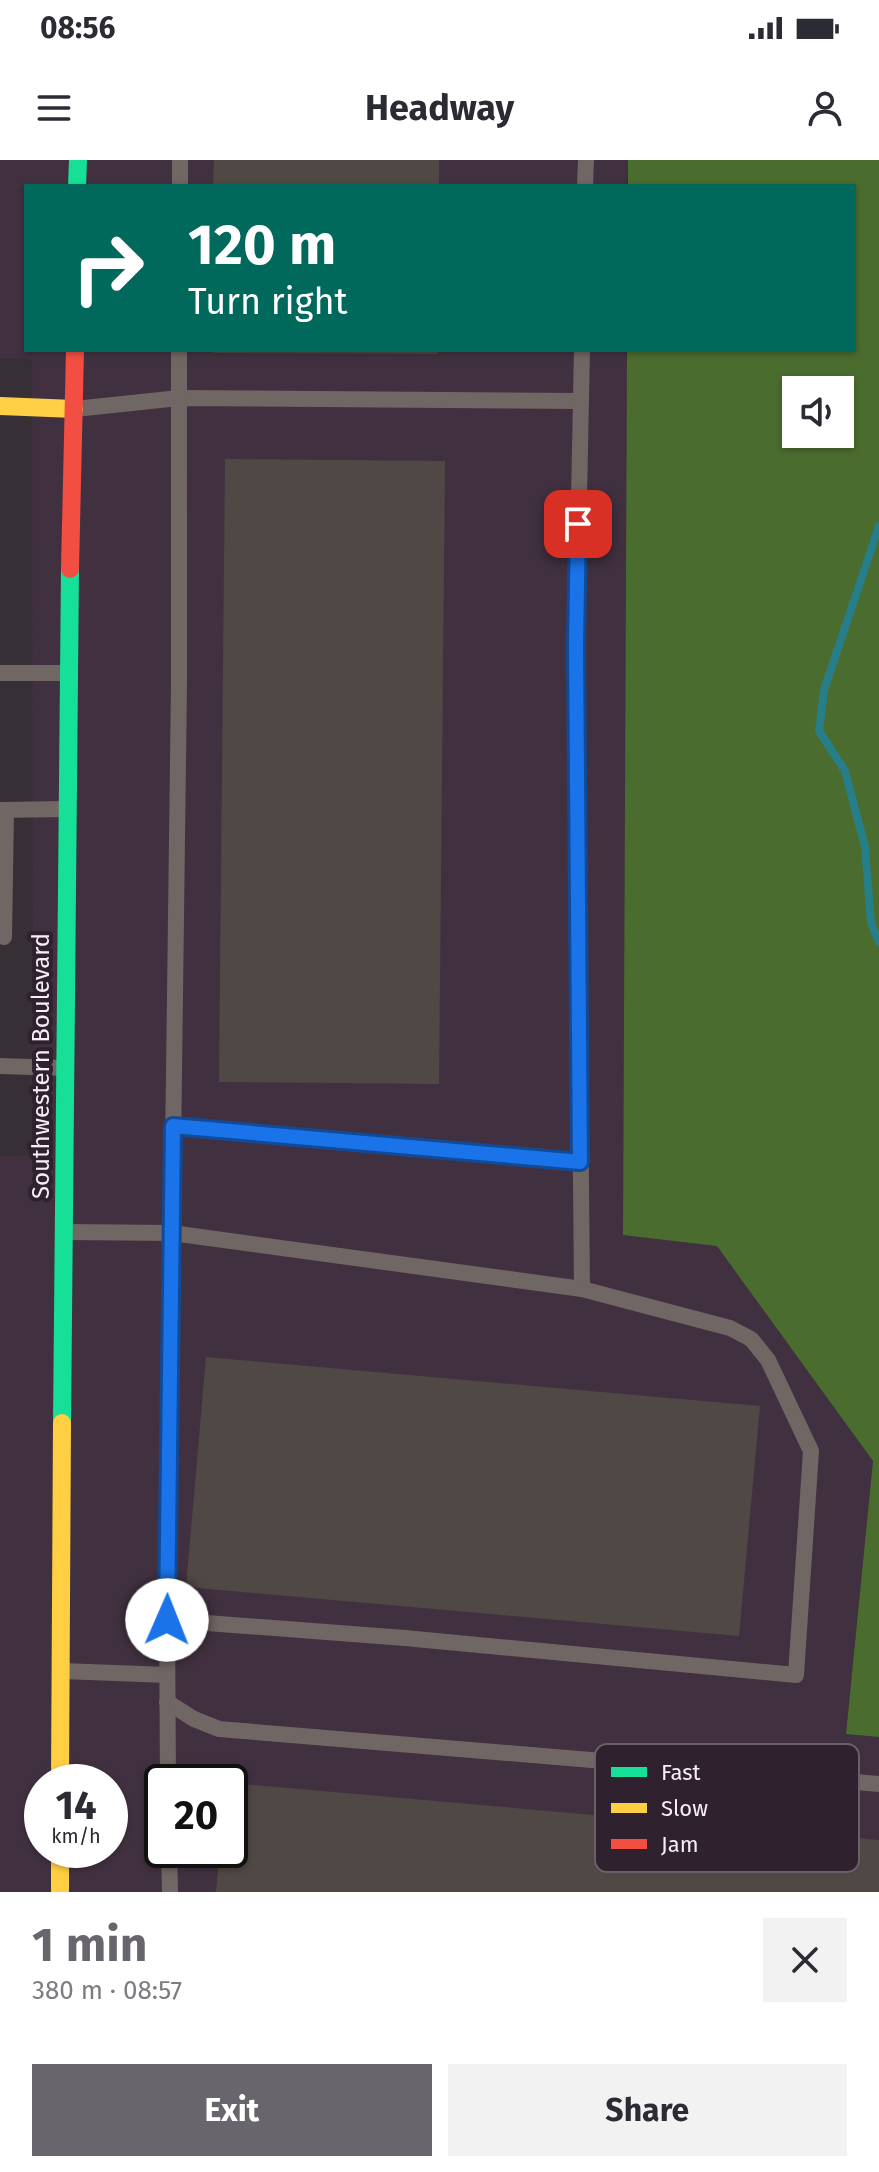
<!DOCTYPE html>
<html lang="en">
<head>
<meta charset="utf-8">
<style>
  :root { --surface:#fff; --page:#f2f2f3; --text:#2b2b33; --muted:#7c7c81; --accent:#68656c }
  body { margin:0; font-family:"Fira Sans",sans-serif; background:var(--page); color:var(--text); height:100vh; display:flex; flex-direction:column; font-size:30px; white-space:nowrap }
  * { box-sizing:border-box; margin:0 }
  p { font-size:26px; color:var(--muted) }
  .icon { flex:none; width:44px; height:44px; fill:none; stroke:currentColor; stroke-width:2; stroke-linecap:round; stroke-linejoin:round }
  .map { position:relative; height:1732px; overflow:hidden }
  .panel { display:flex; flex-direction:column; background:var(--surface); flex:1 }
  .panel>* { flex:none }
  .hud { position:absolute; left:24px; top:24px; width:832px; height:168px; border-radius:0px; box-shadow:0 2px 6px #0004; background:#00695c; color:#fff; overflow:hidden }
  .tools { position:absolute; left:782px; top:216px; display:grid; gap:16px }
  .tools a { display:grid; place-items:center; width:72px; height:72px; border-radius:0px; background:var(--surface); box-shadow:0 2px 6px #0004; font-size:40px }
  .speed { position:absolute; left:24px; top:1604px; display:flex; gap:16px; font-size:40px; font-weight:700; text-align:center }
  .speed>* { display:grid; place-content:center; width:104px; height:104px; border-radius:50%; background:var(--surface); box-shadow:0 2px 6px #0004; line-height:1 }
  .speed small { font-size:20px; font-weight:400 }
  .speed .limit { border:4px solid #111; border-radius:12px; background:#fff; color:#111 }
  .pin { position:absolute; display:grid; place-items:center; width:68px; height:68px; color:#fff; margin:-34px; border-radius:16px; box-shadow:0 4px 12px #0006 }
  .me { position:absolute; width:88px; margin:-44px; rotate:1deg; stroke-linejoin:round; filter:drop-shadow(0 0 6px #0008) }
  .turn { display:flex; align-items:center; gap:28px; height:168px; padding:0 32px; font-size:36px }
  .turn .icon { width:104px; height:104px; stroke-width:2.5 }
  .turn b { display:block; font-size:56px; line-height:68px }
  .round { display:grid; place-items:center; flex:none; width:84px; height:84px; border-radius:0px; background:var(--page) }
  .overview { display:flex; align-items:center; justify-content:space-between; height:136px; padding:0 32px }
  h1 { font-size:48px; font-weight:700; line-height:60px; color:var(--accent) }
  .cta { display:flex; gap:16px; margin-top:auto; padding:16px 32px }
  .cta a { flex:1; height:92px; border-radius:0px; background:var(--accent); color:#fff; font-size:32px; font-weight:700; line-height:92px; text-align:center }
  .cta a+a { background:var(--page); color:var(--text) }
  .status { display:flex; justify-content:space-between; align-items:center; height:56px; padding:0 40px; background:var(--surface); direction:ltr }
  .status svg { height:22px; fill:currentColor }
  header { display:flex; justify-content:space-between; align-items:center; height:104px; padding:0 32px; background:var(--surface); font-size:36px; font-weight:700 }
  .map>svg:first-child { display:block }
  .built { fill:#413140; fill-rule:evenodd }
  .forest { fill:#4b6c2f; fill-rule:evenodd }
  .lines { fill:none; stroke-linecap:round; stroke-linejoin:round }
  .stream { stroke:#267e88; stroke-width:8 }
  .building { fill:#504844 }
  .lane { stroke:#706663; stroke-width:16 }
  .fast { stroke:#16e098; stroke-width:18 }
  .slow { stroke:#ffcf43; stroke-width:18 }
  .jam { stroke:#f24e42; stroke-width:18 }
  .route-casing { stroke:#114b97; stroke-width:20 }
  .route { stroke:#1a73e8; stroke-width:14 }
  .labels { text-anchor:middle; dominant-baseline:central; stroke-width:8; stroke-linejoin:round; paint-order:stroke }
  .street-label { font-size:24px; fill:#f7eef6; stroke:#2f222e }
  .key { fill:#2f222e; stroke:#6b5f6a; stroke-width:2 }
  .key-label { font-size:22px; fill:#f7eef6 }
</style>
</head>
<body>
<div class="status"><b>08:56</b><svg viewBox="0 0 49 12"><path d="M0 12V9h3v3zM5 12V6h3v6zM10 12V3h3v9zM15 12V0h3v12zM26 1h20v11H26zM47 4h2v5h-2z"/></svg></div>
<header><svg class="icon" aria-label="menu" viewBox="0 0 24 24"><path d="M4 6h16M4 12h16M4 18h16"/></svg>Headway<svg class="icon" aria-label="person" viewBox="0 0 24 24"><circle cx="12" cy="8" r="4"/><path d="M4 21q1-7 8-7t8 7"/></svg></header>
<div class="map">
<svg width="879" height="1732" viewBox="0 0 879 1732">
  <rect width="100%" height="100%" fill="#362f35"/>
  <path class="built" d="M 0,0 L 628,0 L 627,26 L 26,26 L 26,190 L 627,190 L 623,1074 L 717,1085 L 873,1301 L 846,1574 L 879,1577 L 879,1732 L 0,1732 L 0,996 L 33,995 L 32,199 L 0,198 ZM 42,1622 L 110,1622 L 110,1690 L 42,1690 ZM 162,1622 L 230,1622 L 230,1690 L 162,1690 Z"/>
  <path class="forest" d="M 628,0 L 879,0 L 879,1577 L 846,1574 L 873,1301 L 717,1086 L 623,1075 L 627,190 L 854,190 L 854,26 L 628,26 ZM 796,230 L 840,230 L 840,274 L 796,274 Z"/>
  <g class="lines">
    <polyline class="stream" points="879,366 824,530 819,571 845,611 865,687 871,763 879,782"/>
  </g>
  <g class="building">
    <polygon points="214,0 439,0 439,26 213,26"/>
    <polygon points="213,190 438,190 438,194 213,193"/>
    <polygon points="225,299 445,301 439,924 219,922"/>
    <polygon points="206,1197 760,1246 739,1476 186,1427"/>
    <polygon points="230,1623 879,1680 879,1732 216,1732 220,1690 230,1690"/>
  </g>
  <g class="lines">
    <g class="lane">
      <polyline points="180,26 180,0"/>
      <polyline points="585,26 586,0"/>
      <polyline points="75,249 179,238 581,241"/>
      <polyline points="0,513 66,513"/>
      <polyline points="0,650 66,649"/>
      <polyline points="4,777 6,650"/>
      <polyline points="0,906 63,908"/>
      <polyline points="173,966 580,1002"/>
      <polyline points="66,1072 172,1073 582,1129 576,486 582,190"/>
      <polyline points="167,1460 405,1478 796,1515 811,1291 768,1200 751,1179 730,1168 582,1129"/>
      <polyline points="62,1511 167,1515"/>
      <polyline points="167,1542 194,1559 219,1569 879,1624"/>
      <polyline points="168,1622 167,1460 179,523 179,190"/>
      <polyline points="169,1690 170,1732"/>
    </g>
    <g class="fast">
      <polyline points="77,26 78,0"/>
      <polyline points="62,1263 70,409"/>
    </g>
    <g class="slow">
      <polyline points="0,246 74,249"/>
      <polyline points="60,1622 62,1263"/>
      <polyline points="60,1690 60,1732"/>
    </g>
    <polyline class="jam" points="70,409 75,190"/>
  </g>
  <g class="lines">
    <defs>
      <polyline id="route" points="167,1460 173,966 580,1002 576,486 578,364"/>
    </defs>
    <use href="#route" class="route-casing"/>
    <use href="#route" class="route"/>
  </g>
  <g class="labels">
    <g class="street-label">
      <text transform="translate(41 906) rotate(-90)">Southwestern Boulevard</text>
    </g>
  </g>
  <rect x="595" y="1584" width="264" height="128" rx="12" class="key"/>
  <rect x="611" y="1607" width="36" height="10" fill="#16e098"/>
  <rect x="611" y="1643" width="36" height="10" fill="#ffcf43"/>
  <rect x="611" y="1679" width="36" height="10" fill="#f24e42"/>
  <g class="key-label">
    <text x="661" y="1620">Fast</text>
    <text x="661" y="1656">Slow</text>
    <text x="661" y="1692">Jam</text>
  </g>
</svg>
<div class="tools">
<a><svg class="icon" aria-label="sound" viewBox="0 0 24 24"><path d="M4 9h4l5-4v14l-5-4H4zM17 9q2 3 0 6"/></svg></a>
</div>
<div class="speed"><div>14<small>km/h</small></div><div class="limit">20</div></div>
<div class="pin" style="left:578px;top:364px;background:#d93025"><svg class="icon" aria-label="arrive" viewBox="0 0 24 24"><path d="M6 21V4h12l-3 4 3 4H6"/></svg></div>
<svg class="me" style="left:167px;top:1460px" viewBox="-20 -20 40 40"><circle r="19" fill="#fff"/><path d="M0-13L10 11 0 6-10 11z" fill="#1a73e8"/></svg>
<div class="hud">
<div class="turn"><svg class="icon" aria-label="right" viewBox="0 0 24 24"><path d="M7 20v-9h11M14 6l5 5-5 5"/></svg><div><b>120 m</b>Turn right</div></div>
</div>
</div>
<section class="panel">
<div class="overview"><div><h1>1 min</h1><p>380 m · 08:57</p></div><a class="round"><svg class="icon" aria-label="close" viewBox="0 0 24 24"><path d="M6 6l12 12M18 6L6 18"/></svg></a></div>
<div class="cta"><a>Exit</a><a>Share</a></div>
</section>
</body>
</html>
